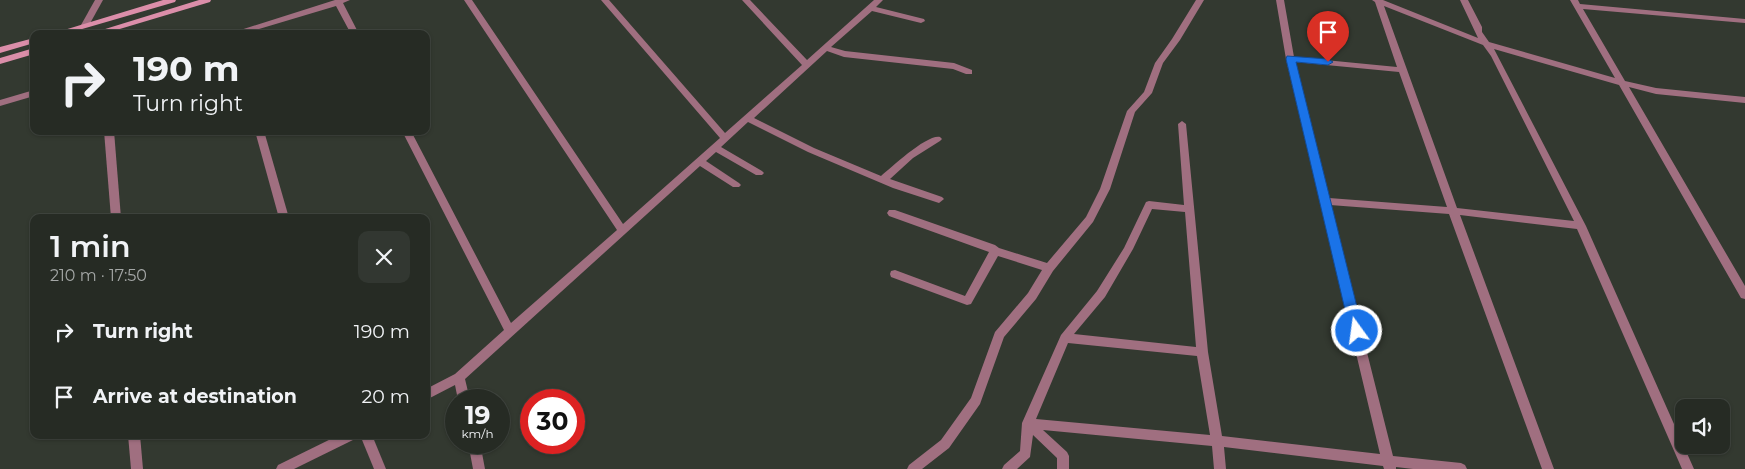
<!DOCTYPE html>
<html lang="en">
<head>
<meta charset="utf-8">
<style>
  :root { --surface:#262b24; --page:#323731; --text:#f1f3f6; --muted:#a4a7a6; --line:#424741 }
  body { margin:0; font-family:Montserrat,sans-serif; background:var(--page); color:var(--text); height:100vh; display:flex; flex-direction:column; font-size:19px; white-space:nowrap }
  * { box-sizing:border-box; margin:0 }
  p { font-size:16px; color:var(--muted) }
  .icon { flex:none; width:28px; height:28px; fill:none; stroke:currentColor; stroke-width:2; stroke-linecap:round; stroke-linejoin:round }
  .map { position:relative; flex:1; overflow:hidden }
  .details { position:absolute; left:30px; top:214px; width:400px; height:225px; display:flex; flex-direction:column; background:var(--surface); border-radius:10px; box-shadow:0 1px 4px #0004,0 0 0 1px var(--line) }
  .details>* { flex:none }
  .banner { position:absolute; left:30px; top:30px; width:400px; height:105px; border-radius:10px; box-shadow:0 1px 4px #0004,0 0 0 1px var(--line); background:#262b24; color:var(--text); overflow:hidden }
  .buttons { position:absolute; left:1675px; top:399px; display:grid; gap:10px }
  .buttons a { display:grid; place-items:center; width:55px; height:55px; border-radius:10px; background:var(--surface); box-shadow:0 1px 4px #0004,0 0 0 1px var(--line); font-size:25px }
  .speed { position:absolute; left:445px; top:389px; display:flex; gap:10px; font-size:25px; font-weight:700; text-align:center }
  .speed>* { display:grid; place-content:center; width:65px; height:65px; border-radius:50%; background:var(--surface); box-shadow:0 1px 4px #0004,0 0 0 1px var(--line); line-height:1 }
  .speed small { font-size:12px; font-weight:400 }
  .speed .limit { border:8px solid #d22; background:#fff; color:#111 }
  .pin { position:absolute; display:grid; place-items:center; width:42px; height:42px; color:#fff; margin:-51px -21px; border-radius:50% 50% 50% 0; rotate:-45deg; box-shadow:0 0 5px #0007 }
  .pin .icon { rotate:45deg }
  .me { position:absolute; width:55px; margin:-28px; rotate:346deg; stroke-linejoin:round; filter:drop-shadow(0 0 4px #0008) }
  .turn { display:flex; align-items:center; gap:18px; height:105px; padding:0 20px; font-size:22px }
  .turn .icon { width:65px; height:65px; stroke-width:2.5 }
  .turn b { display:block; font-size:35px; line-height:42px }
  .round { display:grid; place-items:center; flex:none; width:52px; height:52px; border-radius:10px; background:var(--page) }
  .summary { display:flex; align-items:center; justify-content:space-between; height:85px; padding:0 20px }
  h1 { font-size:30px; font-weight:600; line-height:38px }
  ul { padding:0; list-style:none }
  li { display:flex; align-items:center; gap:15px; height:65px; padding:0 20px }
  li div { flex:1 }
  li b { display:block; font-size:19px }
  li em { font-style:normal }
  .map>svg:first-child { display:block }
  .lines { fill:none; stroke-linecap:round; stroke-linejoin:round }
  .minor { fill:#a06f80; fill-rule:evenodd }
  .secondary { fill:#db8ea9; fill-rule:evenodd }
  .route { fill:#1a73e8; stroke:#114b97 }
</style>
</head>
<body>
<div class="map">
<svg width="1745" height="469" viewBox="0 0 1745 469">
  <rect width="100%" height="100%" fill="#333930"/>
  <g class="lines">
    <g class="minor">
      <polygon points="95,0 103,0 88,27 82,27 81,25"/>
      <polygon points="335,0 350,0 343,3 359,34 351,34 336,6 242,34 228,34"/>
      <path d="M 464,0 L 472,0 L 623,224 L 720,138 L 601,0 L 609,0 L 725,133 L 802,65 L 742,0 L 750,0 L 807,60 L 874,0 L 883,0 L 876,7 L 924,19 L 925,21 L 921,23 L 872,11 L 831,47 L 845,51 L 954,63 L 972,70 L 972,74 L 966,74 L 953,69 L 844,57 L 827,51 L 754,118 L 814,148 L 881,176 C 892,167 927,134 940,137 L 942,139 L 940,141 L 913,158 L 890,179 L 942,197 L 944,199 L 939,203 L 893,188 L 808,152 L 748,122 L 721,147 L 762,171 L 764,173 L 762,175 L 756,175 L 716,152 L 706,161 L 739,183 L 741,185 L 739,187 L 733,187 L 700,166 L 465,379 L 470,400 L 458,400 L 455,385 L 426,400 L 426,389 L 455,374 L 504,330 L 402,131 L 411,131 L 511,323 L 617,230 Z"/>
      <polygon points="1196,0 1204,0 1180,40 1163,63 1152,93 1135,112 1110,189 1093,222 1053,271 1036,299 1004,337 980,404 949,448 922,469 907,469 909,465 941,440 971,398 995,332 1028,293 1042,270 998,256 971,304 967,305 891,277 890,274 891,271 895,270 965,296 989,252 889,216 887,213 889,210 895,210 995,245 999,248 1047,263 1086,217 1100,189 1127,111 1144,92 1155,63 1172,39"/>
      <path d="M 1276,0 L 1284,0 L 1294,57 L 1397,67 L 1375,2 L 1372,0 L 1383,0 L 1478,38 L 1460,0 L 1468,0 L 1482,27 L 1482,32 L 1489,42 L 1615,78 L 1570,0 L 1578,0 L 1580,4 L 1745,19 L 1745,23 L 1583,9 L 1625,81 L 1656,88 L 1745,97 L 1745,103 L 1656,94 L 1629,87 L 1745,286 L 1745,299 L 1741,298 L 1619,85 L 1494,49 L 1586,226 L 1694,469 L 1682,469 L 1577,229 L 1460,215 L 1554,469 L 1542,469 L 1449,214 L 1330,205 L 1393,456 L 1461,463 L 1465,465 L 1467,469 L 1413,469 L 1396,467 L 1396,469 L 1384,469 L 1383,466 L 1224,447 L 1226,469 L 1214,469 L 1212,446 L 1043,430 L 1067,452 L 1069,456 L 1069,469 L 1057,469 L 1057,458 L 1033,435 L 1030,457 L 1017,469 L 1002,469 L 1004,465 L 1020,451 L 1022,423 L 1061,335 L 1097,291 L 1124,248 L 1146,202 L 1149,201 L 1184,205 L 1178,124 L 1182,121 L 1186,124 L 1208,352 L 1222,436 L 1380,454 L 1286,59 ZM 1384,6 L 1483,45 L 1491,56 L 1574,221 L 1457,208 ZM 1295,62 L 1399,72 L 1447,207 L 1329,198 ZM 1152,209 L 1185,212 L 1196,347 L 1074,334 L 1105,297 L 1133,249 ZM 1068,343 L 1197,356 L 1210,435 L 1036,419 Z"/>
      <polygon points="34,90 34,96 0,106 0,100"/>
      <polygon points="104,131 114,131 121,218 111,218"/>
      <polygon points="255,131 264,131 289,218 279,218"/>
      <polygon points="128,435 140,435 143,469 131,469"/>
      <polygon points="339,435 357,435 355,439 294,469 276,469 278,465"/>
      <polygon points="360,435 372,435 386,469 374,469"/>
      <polygon points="468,442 480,442 485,469 473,469"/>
    </g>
    <g class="secondary">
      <polygon points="163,0 176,0 175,2 65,34 51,34"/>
      <polygon points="199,0 211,0 210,2 103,34 89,34"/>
      <polygon points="34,38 34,43 0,53 0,47"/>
      <polygon points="34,48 34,54 0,64 0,58"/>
    </g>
  </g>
  <polygon class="route" points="1287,56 1328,59 1333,62 1328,65 1296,62 1363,331 1361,335 1352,335 1350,331 1286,59"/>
</svg>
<div class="buttons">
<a><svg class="icon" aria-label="sound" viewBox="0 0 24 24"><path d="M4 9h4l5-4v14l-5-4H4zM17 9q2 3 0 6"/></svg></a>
</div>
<div class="speed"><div>19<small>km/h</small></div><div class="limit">30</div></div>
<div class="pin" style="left:1328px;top:62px;background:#d93025"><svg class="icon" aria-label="arrive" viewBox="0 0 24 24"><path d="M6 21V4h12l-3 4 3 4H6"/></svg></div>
<svg class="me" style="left:1357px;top:331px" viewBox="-20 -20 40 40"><circle r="17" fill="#1a73e8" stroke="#fff" stroke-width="3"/><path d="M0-11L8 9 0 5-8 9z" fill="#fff"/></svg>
<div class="banner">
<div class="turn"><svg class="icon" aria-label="right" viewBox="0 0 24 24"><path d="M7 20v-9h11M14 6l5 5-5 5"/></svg><div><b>190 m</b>Turn right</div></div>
</div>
<section class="details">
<div class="summary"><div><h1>1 min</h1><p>210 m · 17:50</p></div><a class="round"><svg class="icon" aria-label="close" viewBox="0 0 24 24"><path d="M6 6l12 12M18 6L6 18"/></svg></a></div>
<ul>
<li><svg class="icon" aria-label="right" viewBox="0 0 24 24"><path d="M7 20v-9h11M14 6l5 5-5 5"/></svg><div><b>Turn right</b></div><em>190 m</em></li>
<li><svg class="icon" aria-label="arrive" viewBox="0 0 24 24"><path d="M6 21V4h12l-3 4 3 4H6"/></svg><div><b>Arrive at destination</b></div><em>20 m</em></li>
</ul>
</section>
</div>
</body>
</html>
